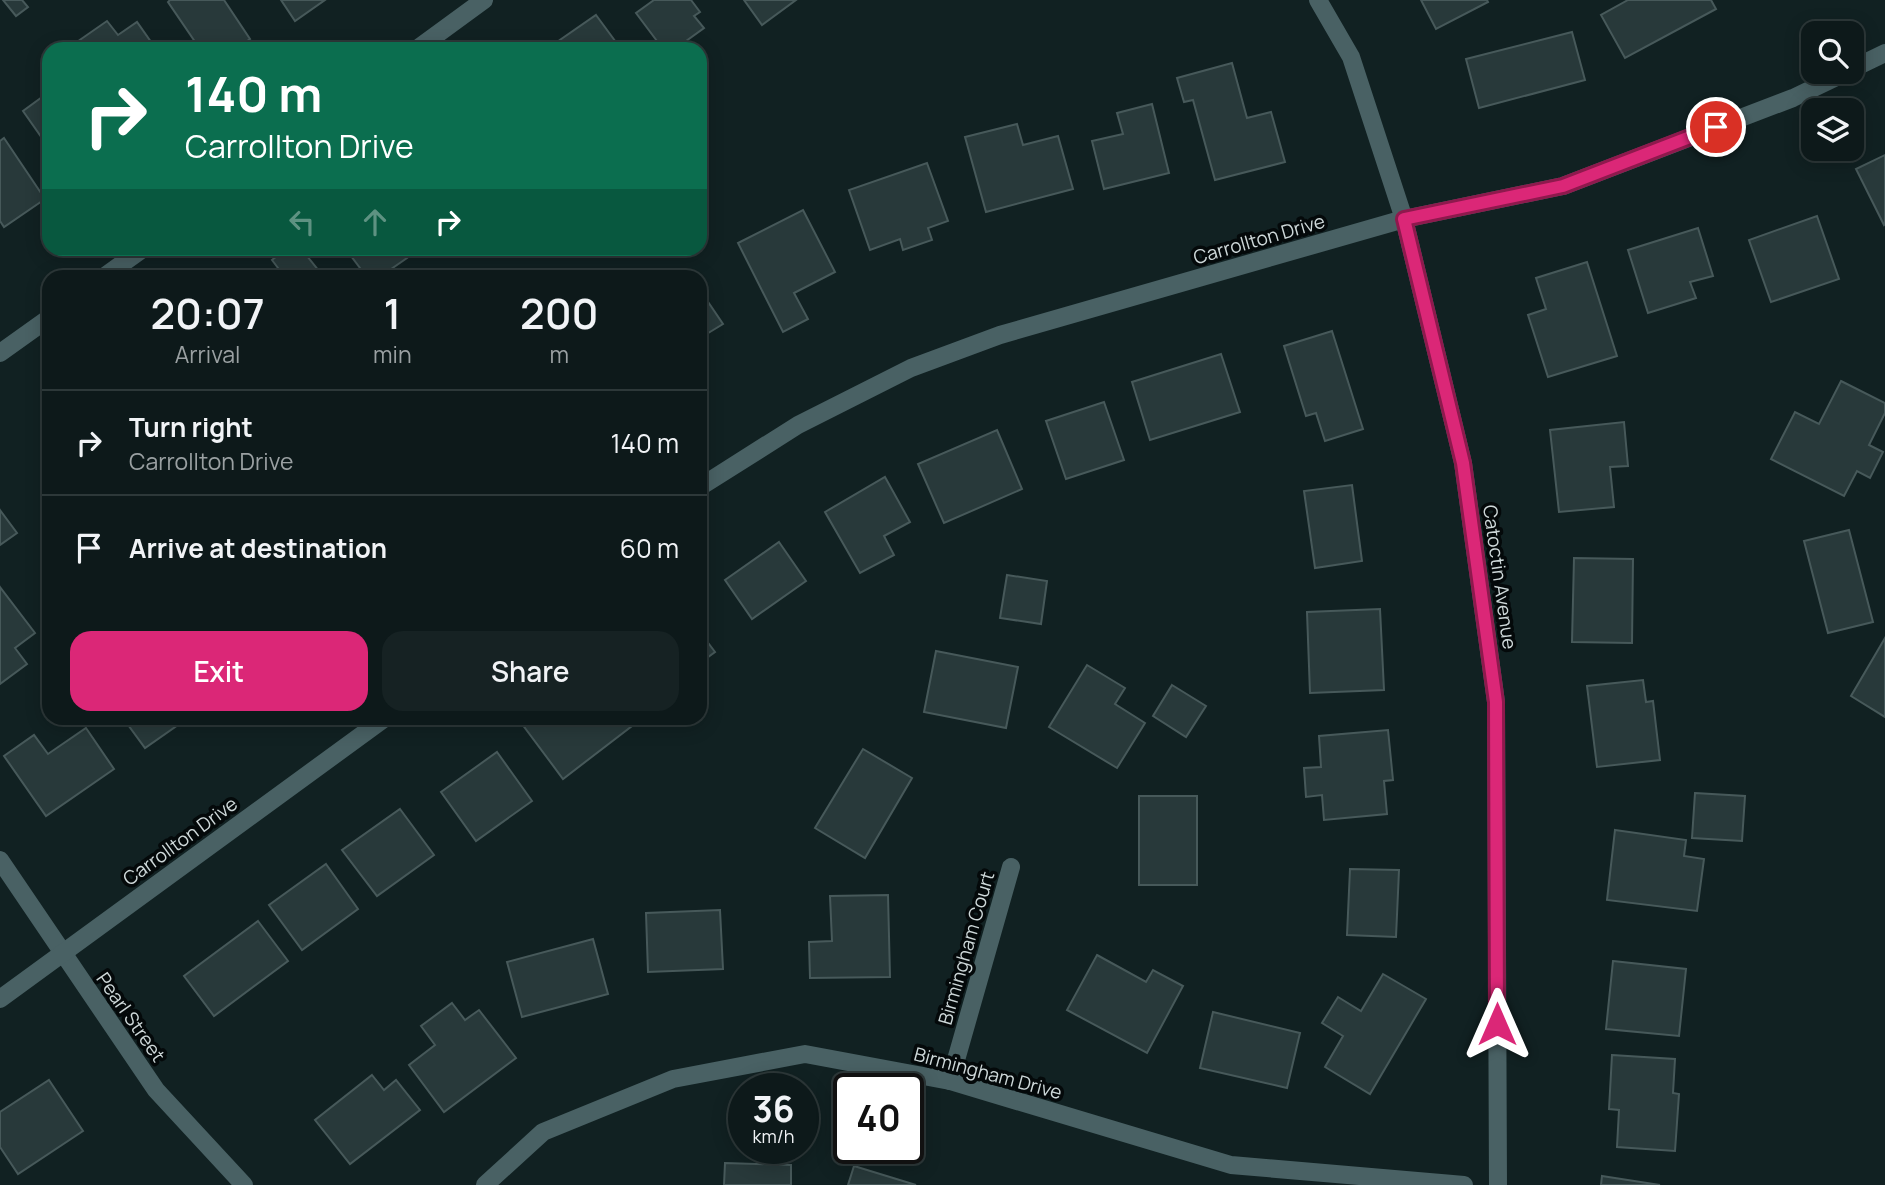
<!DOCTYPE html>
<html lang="en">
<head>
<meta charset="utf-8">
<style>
  :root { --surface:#0d191a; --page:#162223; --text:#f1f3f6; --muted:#9aa0a2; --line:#2d3839; --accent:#db2777 }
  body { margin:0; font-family:Manrope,sans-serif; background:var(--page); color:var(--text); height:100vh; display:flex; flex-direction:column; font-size:26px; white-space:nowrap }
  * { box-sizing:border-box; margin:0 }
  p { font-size:23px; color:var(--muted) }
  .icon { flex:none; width:38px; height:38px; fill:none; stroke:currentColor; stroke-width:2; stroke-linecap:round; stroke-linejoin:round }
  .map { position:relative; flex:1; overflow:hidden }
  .side { position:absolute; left:42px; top:270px; width:665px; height:455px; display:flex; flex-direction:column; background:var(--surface); border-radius:21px; box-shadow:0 4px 18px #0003,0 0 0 2px var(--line) }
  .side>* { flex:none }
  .banner { position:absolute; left:42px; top:42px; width:665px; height:214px; border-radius:21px; box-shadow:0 4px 18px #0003,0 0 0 2px var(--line); background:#0b6e4f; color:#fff; overflow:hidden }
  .controls { position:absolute; left:1801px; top:21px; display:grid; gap:14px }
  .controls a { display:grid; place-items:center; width:63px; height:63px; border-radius:14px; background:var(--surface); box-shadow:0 4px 18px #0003,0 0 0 2px var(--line); font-size:35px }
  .speed { position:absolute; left:728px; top:1073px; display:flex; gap:14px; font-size:35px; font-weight:700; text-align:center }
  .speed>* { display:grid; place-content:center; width:91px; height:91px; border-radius:50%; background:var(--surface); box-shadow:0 4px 18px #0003,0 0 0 2px var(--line); line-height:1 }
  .speed small { font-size:18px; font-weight:400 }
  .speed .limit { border:4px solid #111; border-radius:10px; background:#fff; color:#111 }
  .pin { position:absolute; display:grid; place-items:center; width:60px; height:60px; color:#fff; margin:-30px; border:4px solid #fff; border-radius:50%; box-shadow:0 2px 7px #0007 }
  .me { position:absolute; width:77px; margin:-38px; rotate:0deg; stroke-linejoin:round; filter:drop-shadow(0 0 5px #0008) }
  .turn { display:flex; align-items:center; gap:24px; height:147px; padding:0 28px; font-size:32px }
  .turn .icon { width:91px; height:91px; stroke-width:2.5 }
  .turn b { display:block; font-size:49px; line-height:60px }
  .lanes { display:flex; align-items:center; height:66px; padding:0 28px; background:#0003; justify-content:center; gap:35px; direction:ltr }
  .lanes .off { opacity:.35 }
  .eta { display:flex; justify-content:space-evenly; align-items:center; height:119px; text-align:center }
  .eta b { font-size:42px; font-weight:600; line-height:49px }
  .action { display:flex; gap:14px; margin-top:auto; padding:14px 28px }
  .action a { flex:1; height:80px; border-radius:21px; background:var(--accent); color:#fff; font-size:28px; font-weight:600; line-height:80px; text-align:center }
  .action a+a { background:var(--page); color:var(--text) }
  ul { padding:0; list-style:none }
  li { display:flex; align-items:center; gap:21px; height:105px; padding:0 28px; border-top:2px solid var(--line) }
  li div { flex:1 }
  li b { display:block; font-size:26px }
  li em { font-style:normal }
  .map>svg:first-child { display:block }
  .building { fill:#28393a; stroke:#47595a; stroke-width:2 }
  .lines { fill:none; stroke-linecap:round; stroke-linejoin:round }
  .minor { stroke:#496164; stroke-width:18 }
  .tertiary { stroke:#496164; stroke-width:18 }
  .route-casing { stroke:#8e194d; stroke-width:18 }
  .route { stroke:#db2777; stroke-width:12 }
  .labels { text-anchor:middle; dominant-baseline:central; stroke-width:7; stroke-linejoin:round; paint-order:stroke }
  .street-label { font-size:19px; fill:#ced8d9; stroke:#04090a }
</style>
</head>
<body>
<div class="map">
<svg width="1885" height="1185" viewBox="0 0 1885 1185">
  <rect width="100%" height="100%" fill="#112122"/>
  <g class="building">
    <polygon points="3,0 22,0 28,7 16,16"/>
    <polygon points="170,0 224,0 250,39 235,49 200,49 168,2"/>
    <polygon points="281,0 325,0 295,21"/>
    <polygon points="654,0 691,0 700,12 694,16 704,28 675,49 663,49 636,13"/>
    <polygon points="744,0 796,0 762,25"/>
    <polygon points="1421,0 1487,0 1488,2 1436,29"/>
    <polygon points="1628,0 1711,0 1716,9 1625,58 1601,15"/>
    <polygon points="596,15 621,49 562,49 557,42"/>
    <polygon points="107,21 118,35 137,22 156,49 77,49 74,44"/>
    <polygon points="1572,32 1585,80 1479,108 1466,59"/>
    <polygon points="1232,63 1247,118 1271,112 1285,162 1215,180 1193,100 1184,102 1177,78"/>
    <polygon points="49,92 49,148 23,111"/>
    <polygon points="1152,104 1169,173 1104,189 1092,141 1123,134 1117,113"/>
    <polygon points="1017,124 1023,145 1058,136 1073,189 986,212 965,137"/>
    <polygon points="4,138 45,199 4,227 0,221 0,141"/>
    <polygon points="1885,155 1885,224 1884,225 1856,169"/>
    <polygon points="927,163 948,221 928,228 932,240 903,250 900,239 870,250 849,190"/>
    <polygon points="803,210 835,272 794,293 808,319 783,332 738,243"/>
    <polygon points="1817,216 1839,279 1771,302 1749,240"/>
    <polygon points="1698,228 1713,276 1690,282 1696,298 1648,313 1628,250"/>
    <polygon points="287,248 294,248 298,255 303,251 323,276 275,276 281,272 272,260"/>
    <polygon points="345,248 400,248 407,258 381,276 366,276"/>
    <polygon points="1587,262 1617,356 1548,377 1528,315 1546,309 1536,278"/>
    <polygon points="700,290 723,324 700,338"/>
    <polygon points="1332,331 1363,429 1325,441 1316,413 1306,416 1284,346"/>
    <polygon points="1221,354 1240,412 1150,440 1132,382"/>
    <polygon points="1841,381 1885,403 1885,413 1869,445 1883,452 1870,478 1857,471 1844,496 1771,459 1795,412 1819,424"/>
    <polygon points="1104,402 1124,460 1066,479 1046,421"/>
    <polygon points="1624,422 1628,466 1610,467 1614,507 1559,512 1550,430"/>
    <polygon points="997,430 1022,489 944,523 918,464"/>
    <polygon points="885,477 910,522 884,536 894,555 860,573 825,512"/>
    <polygon points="1352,485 1362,561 1315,568 1304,491"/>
    <polygon points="0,510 17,533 0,545"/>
    <polygon points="1849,530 1873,622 1828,633 1804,541"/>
    <polygon points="779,542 806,581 752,619 725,580"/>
    <polygon points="1574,558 1633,559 1632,643 1572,642"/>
    <polygon points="1007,575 1047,581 1041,624 1000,618"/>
    <polygon points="0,587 35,633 15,648 27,664 0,684"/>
    <polygon points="1380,609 1384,690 1310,693 1307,612"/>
    <polygon points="700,632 715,652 700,663"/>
    <polygon points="1885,638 1885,717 1851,696"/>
    <polygon points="936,651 1018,667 1006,728 924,712"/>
    <polygon points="1087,665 1125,688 1115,704 1145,723 1117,768 1049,727"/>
    <polygon points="1643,680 1646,702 1653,701 1660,760 1597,767 1587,686"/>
    <polygon points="1172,685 1206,706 1186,737 1153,716"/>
    <polygon points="123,718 188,718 145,748"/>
    <polygon points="531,718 626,718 632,726 563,779 522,724"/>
    <polygon points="86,728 114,769 46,816 4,756 34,735 48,754"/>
    <polygon points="1388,730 1393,780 1384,781 1387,814 1324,820 1322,795 1306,797 1304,768 1321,767 1319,736"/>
    <polygon points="863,749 912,778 865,858 815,828"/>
    <polygon points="497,752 532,801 476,841 441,792"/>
    <polygon points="1695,793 1745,796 1742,841 1692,838"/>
    <rect x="1139" y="796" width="58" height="89"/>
    <polygon points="400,809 434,855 377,896 342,850"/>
    <polygon points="1615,830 1686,840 1684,856 1704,859 1697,911 1607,900"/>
    <polygon points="326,864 358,909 302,950 269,905"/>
    <polygon points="1350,869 1399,870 1396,937 1347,935"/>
    <polygon points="888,895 890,977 810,978 809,942 832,941 830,896"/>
    <polygon points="720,910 723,969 648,972 646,913"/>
    <polygon points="258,921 288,961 214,1016 184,976"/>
    <polygon points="593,939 608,994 522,1017 507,962"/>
    <polygon points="1097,955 1146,982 1153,970 1183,986 1147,1053 1067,1010"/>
    <polygon points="1613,961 1686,969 1679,1036 1606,1029"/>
    <polygon points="1383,974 1426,999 1370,1094 1325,1067 1343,1036 1322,1023 1338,997 1361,1011"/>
    <polygon points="452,1003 465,1020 479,1010 516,1058 444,1112 409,1065 435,1045 421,1026"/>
    <polygon points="1213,1012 1300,1033 1287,1088 1200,1068"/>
    <polygon points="1612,1055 1675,1059 1673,1093 1679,1094 1675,1151 1617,1147 1619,1110 1609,1109"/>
    <polygon points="372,1075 384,1090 396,1080 420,1110 350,1164 315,1120"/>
    <polygon points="49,1080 83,1131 18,1174 0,1147 0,1112"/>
    <polygon points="725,1163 791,1165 791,1185 724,1185"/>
    <polygon points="854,1166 916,1185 848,1185"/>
    <polygon points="1602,1176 1660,1185 1601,1185"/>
  </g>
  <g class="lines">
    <g class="minor">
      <polyline points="417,49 484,0"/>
      <polyline points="1852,69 1885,53"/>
      <polyline points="105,276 144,248"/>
      <polyline points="0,353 49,318"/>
      <polyline points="700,487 798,425 911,368 1000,335 1404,219 1563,186 1793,98 1847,72"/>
      <polyline points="0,860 156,1090 244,1185"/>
      <polyline points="0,999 385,718"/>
      <polyline points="950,1081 1011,867"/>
      <polyline points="485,1185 543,1132 673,1079 805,1054 950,1081 1231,1165 1464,1185"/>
    </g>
    <polyline class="tertiary" points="1318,0 1351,57 1404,219 1463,463 1496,702 1498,1185"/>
  </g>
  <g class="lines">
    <defs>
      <polyline id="route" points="1497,1024 1496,702 1463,463 1404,219 1563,186 1716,127"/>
    </defs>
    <use href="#route" class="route-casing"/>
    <use href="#route" class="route"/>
  </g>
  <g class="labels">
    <g class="street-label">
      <text transform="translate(1259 239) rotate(-16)">Carrollton Drive</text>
      <text transform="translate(1500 577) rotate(82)">Catoctin Avenue</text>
      <text transform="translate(180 841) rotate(-36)">Carrollton Drive</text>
      <text transform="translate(966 948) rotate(-74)">Birmingham Court</text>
      <text transform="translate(131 1017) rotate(55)">Pearl Street</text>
      <text transform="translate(988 1073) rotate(15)">Birmingham Drive</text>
    </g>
  </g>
</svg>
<div class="controls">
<a><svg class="icon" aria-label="search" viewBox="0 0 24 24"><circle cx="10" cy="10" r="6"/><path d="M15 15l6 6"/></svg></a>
<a><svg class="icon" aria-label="layers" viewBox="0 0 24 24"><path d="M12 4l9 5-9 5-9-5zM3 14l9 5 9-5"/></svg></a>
</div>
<div class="speed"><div>36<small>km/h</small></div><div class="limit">40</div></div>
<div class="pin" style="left:1716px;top:127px;background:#d93025"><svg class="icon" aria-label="arrive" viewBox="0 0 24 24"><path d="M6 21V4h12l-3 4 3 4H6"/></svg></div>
<svg class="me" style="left:1497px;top:1024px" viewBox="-20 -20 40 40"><path d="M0-17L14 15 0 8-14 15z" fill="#db2777" stroke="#fff" stroke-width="4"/></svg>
<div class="banner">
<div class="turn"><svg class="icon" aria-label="right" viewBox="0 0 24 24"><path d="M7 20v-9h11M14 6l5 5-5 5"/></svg><div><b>140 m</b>Carrollton Drive</div></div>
<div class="lanes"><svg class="icon off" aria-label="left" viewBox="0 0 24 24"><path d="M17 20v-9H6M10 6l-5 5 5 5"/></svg><svg class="icon off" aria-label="ahead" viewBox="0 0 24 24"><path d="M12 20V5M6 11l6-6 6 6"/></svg><svg class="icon" aria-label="right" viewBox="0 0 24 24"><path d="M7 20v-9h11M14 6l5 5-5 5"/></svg></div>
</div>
<section class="side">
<div class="eta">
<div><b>20:07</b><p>Arrival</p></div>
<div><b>1</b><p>min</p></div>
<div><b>200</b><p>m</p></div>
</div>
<ul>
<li><svg class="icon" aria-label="right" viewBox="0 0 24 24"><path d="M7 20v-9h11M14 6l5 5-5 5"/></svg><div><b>Turn right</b><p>Carrollton Drive</p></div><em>140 m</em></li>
<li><svg class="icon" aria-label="arrive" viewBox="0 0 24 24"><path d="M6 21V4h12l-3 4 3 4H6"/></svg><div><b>Arrive at destination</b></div><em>60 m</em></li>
</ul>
<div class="action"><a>Exit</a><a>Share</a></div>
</section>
</div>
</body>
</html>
